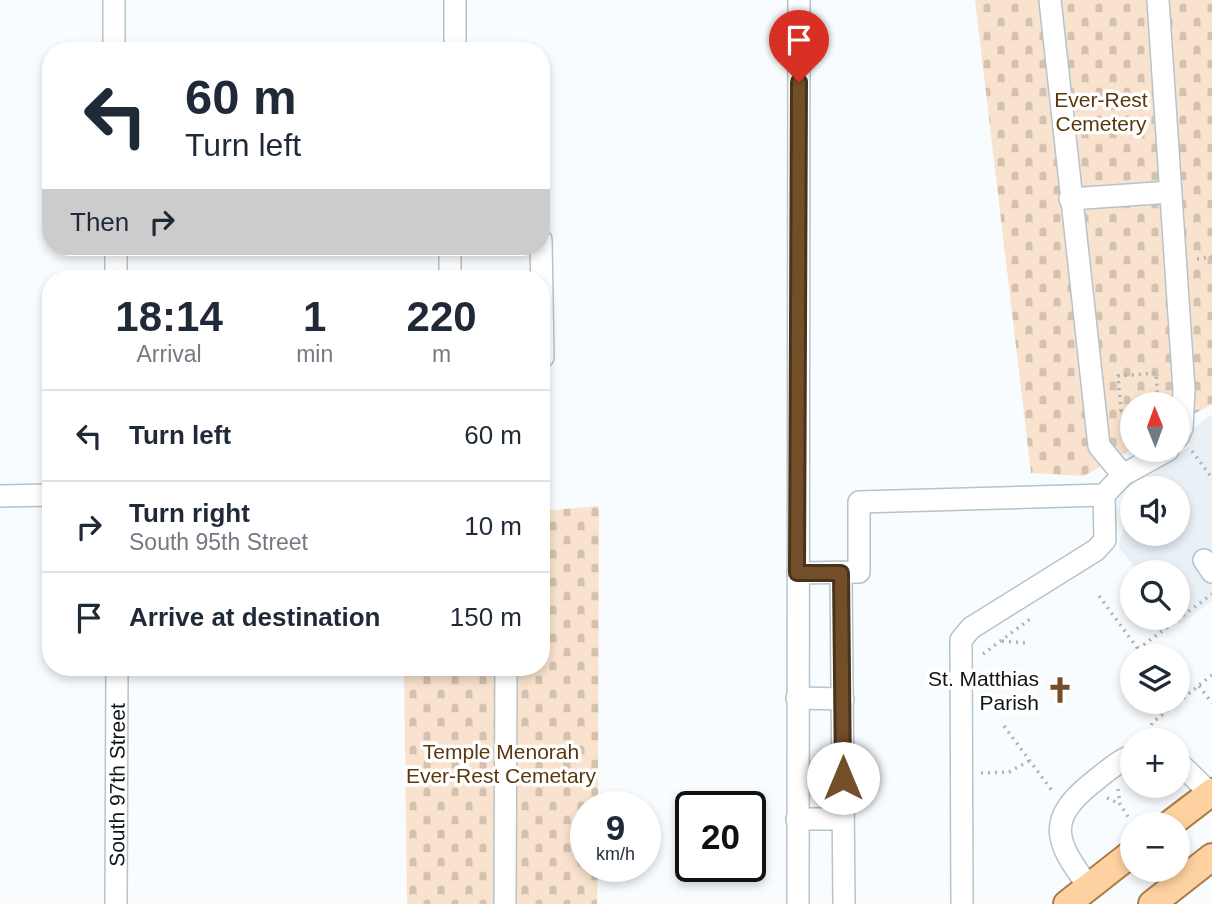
<!DOCTYPE html>
<html lang="en">
<head>
<meta charset="utf-8">
<style>
  :root { --surface:#fff; --page:#f6f6f7; --text:#1f2937; --muted:#747a83; --line:#e0e1e3 }
  body { margin:0; font-family:Helvetica,sans-serif; background:var(--page); color:var(--text); height:100vh; display:flex; flex-direction:column; font-size:26px; white-space:nowrap }
  * { box-sizing:border-box; margin:0 }
  p { font-size:23px; color:var(--muted) }
  .icon { flex:none; width:38px; height:38px; fill:none; stroke:currentColor; stroke-width:2; stroke-linecap:round; stroke-linejoin:round }
  .map { position:relative; flex:1; overflow:hidden }
  .details { position:absolute; left:42px; top:270px; width:508px; height:406px; display:flex; flex-direction:column; background:var(--surface); border-radius:28px; box-shadow:0 4px 10px #0003 }
  .details>* { flex:none }
  .hud { position:absolute; left:42px; top:42px; width:508px; height:214px; border-radius:28px; box-shadow:0 4px 10px #0003; background:#fff; color:var(--text); overflow:hidden }
  .needle { width:46px; rotate:359deg }
  .fabs { position:absolute; left:1120px; top:392px; display:grid; gap:14px }
  .fabs a { display:grid; place-items:center; width:70px; height:70px; border-radius:50%; background:var(--surface); box-shadow:0 4px 10px #0003; font-size:35px }
  .speed { position:absolute; left:570px; top:791px; display:flex; gap:14px; font-size:35px; font-weight:700; text-align:center }
  .speed>* { display:grid; place-content:center; width:91px; height:91px; border-radius:50%; background:var(--surface); box-shadow:0 4px 10px #0003; line-height:1 }
  .speed small { font-size:18px; font-weight:400 }
  .speed .limit { border:4px solid #111; border-radius:10px; background:#fff; color:#111 }
  .pin { position:absolute; display:grid; place-items:center; width:60px; height:60px; color:#fff; margin:-72px -30px; border-radius:50% 50% 50% 0; rotate:-45deg; box-shadow:0 0 7px #0007 }
  .pin .icon { rotate:45deg }
  .me { position:absolute; width:77px; margin:-38px; rotate:0deg; stroke-linejoin:round; filter:drop-shadow(0 0 5px #0008) }
  .turn { display:flex; align-items:center; gap:24px; height:147px; padding:0 28px; font-size:32px }
  .turn .icon { width:91px; height:91px; stroke-width:2.5 }
  .turn b { display:block; font-size:49px; line-height:60px }
  .then { display:flex; align-items:center; height:66px; padding:0 28px; background:#0003; gap:14px; font-size:26px }
  .eta { display:flex; justify-content:space-evenly; align-items:center; height:119px; text-align:center }
  .eta b { font-size:42px; font-weight:600; line-height:49px }
  ul { padding:0; list-style:none }
  li { display:flex; align-items:center; gap:21px; height:91px; padding:0 28px; border-top:2px solid var(--line) }
  li div { flex:1 }
  li b { display:block; font-size:26px }
  li em { font-style:normal }
  .map>svg:first-child { display:block }
  .built { fill:#e9f0f6; fill-rule:evenodd }
  .cemetery { fill:url(#cemetery-stones) }
  .lines { fill:none; stroke-linecap:round; stroke-linejoin:round }
  .minor-casing { stroke:#b5c3cd; stroke-width:24 }
  .major-casing { stroke:#aa7b46; stroke-width:30 }
  .path { stroke:#afb2b5; stroke-width:3.5; stroke-dasharray:2 5; stroke-linecap:butt }
  .minor { stroke:#fff; stroke-width:21 }
  .major { stroke:#fed1a0; stroke-width:26 }
  .route-casing { stroke:#4a331a; stroke-width:18 }
  .route { stroke:#724f28; stroke-width:12 }
  .labels { text-anchor:middle; dominant-baseline:central; stroke-width:7; stroke-linejoin:round; paint-order:stroke }
  .park-label { font-size:21px; fill:#59380d; stroke:#fff }
  .poi-label { font-size:21px; fill:#0f1417; stroke:#fff; text-anchor:end }
  .street-label { font-size:21px; fill:#0f1417; stroke:#fff }
</style>
</head>
<body>
<div class="map">
<svg width="1212" height="904" viewBox="0 0 1212 904">
  <defs>
    <pattern id="cemetery-stones" width="16" height="16" patternUnits="userSpaceOnUse" patternTransform="scale(1.75)"><rect width="16" height="16" fill="#f9e3ce"/><path d="M2 7V4a2 2 0 0 1 4 0v3zM10 15v-3a2 2 0 0 1 4 0v3z" fill="#d4c2b0"/></pattern>
  </defs>
  <rect width="100%" height="100%" fill="#f9fcfe"/>
  <path class="built" d="M 1212,414 L 1212,601 L 1180,625 L 1175,618 L 1178,618 L 1178,572 L 1138,572 L 1118,546 L 1128,516 L 1128,490 L 1191,445 L 1185,435 ZM 1132,488 L 1178,488 L 1178,534 L 1132,534 Z"/>
  <g class="cemetery">
    <polygon points="975,0 1212,0 1212,404 1178,423 1178,404 1132,404 1132,449 1084,476 1031,473"/>
    <polygon points="599,506 598,807 586,807 586,866 598,866 597,904 407,904 404,667 541,667 541,511"/>
  </g>
  <g class="lines">
    <defs>
      <g id="minor">
        <polyline points="114,0 114,51"/>
        <polyline points="1050,0 1099,446 1123,475"/>
        <polyline points="1158,0 1184,390 1182,428 1178,437"/>
        <polyline points="455,51 455,0"/>
        <polyline points="1070,199 1171,192"/>
        <polyline points="541,240 543,357 541,357"/>
        <polyline points="116,247 116,278"/>
        <polyline points="450,278 450,247"/>
        <polyline points="0,496 51,495"/>
        <polyline points="1204,560 1212,572"/>
        <polyline points="798,573 859,572 859,502 1104,495 1123,475 1168,450"/>
        <polyline points="841,573 844,904"/>
        <polyline points="797,698 843,699"/>
        <polyline points="1178,762 1210,793"/>
        <polyline points="797,819 843,819"/>
        <path d="M 1089,887 C 1057,844 1044,821 1092,783 C 1105,773 1117,761 1132,756"/>
        <path id="s1" d="M 116,904 L 117,667"/>
        <polyline points="505,904 506,667"/>
        <polyline points="798,904 799,0"/>
        <polyline points="962,904 961,640 971,628 1096,550 1105,540 1104,495"/>
      </g>
      <g id="major">
        <polyline points="1170,824 1212,792"/>
        <polyline points="1067,904 1132,853"/>
        <polyline points="1152,904 1212,857"/>
      </g>
    </defs>
    <use href="#minor" class="minor-casing"/>
    <use href="#major" class="major-casing"/>
    <g class="path">
      <polyline points="1197,259 1212,257"/>
      <polyline points="1120,411 1132,410"/>
      <polyline points="1121,411 1118,376 1156,373 1158,404"/>
      <polyline points="1192,451 1212,478"/>
      <polyline points="1099,596 1138,649 1139,656"/>
      <polyline points="1002,641 1026,643"/>
      <polyline points="1138,649 1212,594"/>
      <polyline points="983,654 1030,619"/>
      <polyline points="1199,686 1212,703"/>
      <polyline points="1004,726 1053,792"/>
      <polyline points="1146,738 1152,723 1212,675"/>
      <polyline points="1147,738 1165,740"/>
      <polyline points="981,773 1009,772 1029,761"/>
      <polyline points="1118,789 1120,804 1128,817"/>
      <polyline points="1107,798 1120,804"/>
    </g>
    <use href="#minor" class="minor"/>
    <use href="#major" class="major"/>
  </g>
  <g class="lines">
    <defs>
      <polyline id="route" points="799,82 797,573 841,573 843,778"/>
    </defs>
    <use href="#route" class="route-casing"/>
    <use href="#route" class="route"/>
  </g>
  <defs>
    <symbol id="church-bare" viewBox="-9 -9 18 18"><path d="M-1.2-6h2.4v3.5h3.3v2.4h-3.3V6h-2.4V-.1h-3.3v-2.4h3.3Z" fill="#724f28" stroke="#fff" stroke-width="2.5" paint-order="stroke"/></symbol>
  </defs>
  <g fill-rule="evenodd">
    <use href="#church-bare" x="1041" y="671" width="38" height="38"/>
  </g>
  <g class="labels">
    <g class="park-label">
      <text x="1101" y="99">Ever-Rest<tspan x="1101" dy="24">Cemetery</tspan></text>
      <text x="501" y="751">Temple Menorah<tspan x="501" dy="24">Ever-Rest Cemetary</tspan></text>
    </g>
    <g class="poi-label">
      <text x="1039" y="678">St. Matthias<tspan x="1039" dy="24">Parish</tspan></text>
    </g>
    <g class="street-label">
      <text stroke="none"><textPath href="#s1" startOffset="119">South 97th Street</textPath></text>
    </g>
  </g>
</svg>
<div class="fabs">
<a><svg class="needle" viewBox="-14 -14 28 28"><path d="M0-13l5 13h-10z" fill="#e53935"/><path d="M0 13l5-13h-10z" fill="#747a83"/></svg></a>
<a><svg class="icon" aria-label="sound" viewBox="0 0 24 24"><path d="M4 9h4l5-4v14l-5-4H4zM17 9q2 3 0 6"/></svg></a>
<a><svg class="icon" aria-label="search" viewBox="0 0 24 24"><circle cx="10" cy="10" r="6"/><path d="M15 15l6 6"/></svg></a>
<a><svg class="icon" aria-label="layers" viewBox="0 0 24 24"><path d="M12 4l9 5-9 5-9-5zM3 14l9 5 9-5"/></svg></a>
<a>+</a>
<a>−</a>
</div>
<div class="speed"><div>9<small>km/h</small></div><div class="limit">20</div></div>
<div class="pin" style="left:799px;top:82px;background:#d93025"><svg class="icon" aria-label="arrive" viewBox="0 0 24 24"><path d="M6 21V4h12l-3 4 3 4H6"/></svg></div>
<svg class="me" style="left:843px;top:778px" viewBox="-20 -20 40 40"><circle r="19" fill="#fff"/><path d="M0-13L10 11 0 6-10 11z" fill="#724f28"/></svg>
<div class="hud">
<div class="turn"><svg class="icon" aria-label="left" viewBox="0 0 24 24"><path d="M17 20v-9H6M10 6l-5 5 5 5"/></svg><div><b>60 m</b>Turn left</div></div>
<div class="then">Then<svg class="icon" aria-label="right" viewBox="0 0 24 24"><path d="M7 20v-9h11M14 6l5 5-5 5"/></svg></div>
</div>
<section class="details">
<div class="eta">
<div><b>18:14</b><p>Arrival</p></div>
<div><b>1</b><p>min</p></div>
<div><b>220</b><p>m</p></div>
</div>
<ul>
<li><svg class="icon" aria-label="left" viewBox="0 0 24 24"><path d="M17 20v-9H6M10 6l-5 5 5 5"/></svg><div><b>Turn left</b></div><em>60 m</em></li>
<li><svg class="icon" aria-label="right" viewBox="0 0 24 24"><path d="M7 20v-9h11M14 6l5 5-5 5"/></svg><div><b>Turn right</b><p>South 95th Street</p></div><em>10 m</em></li>
<li><svg class="icon" aria-label="arrive" viewBox="0 0 24 24"><path d="M6 21V4h12l-3 4 3 4H6"/></svg><div><b>Arrive at destination</b></div><em>150 m</em></li>
</ul>
</section>
</div>
</body>
</html>
